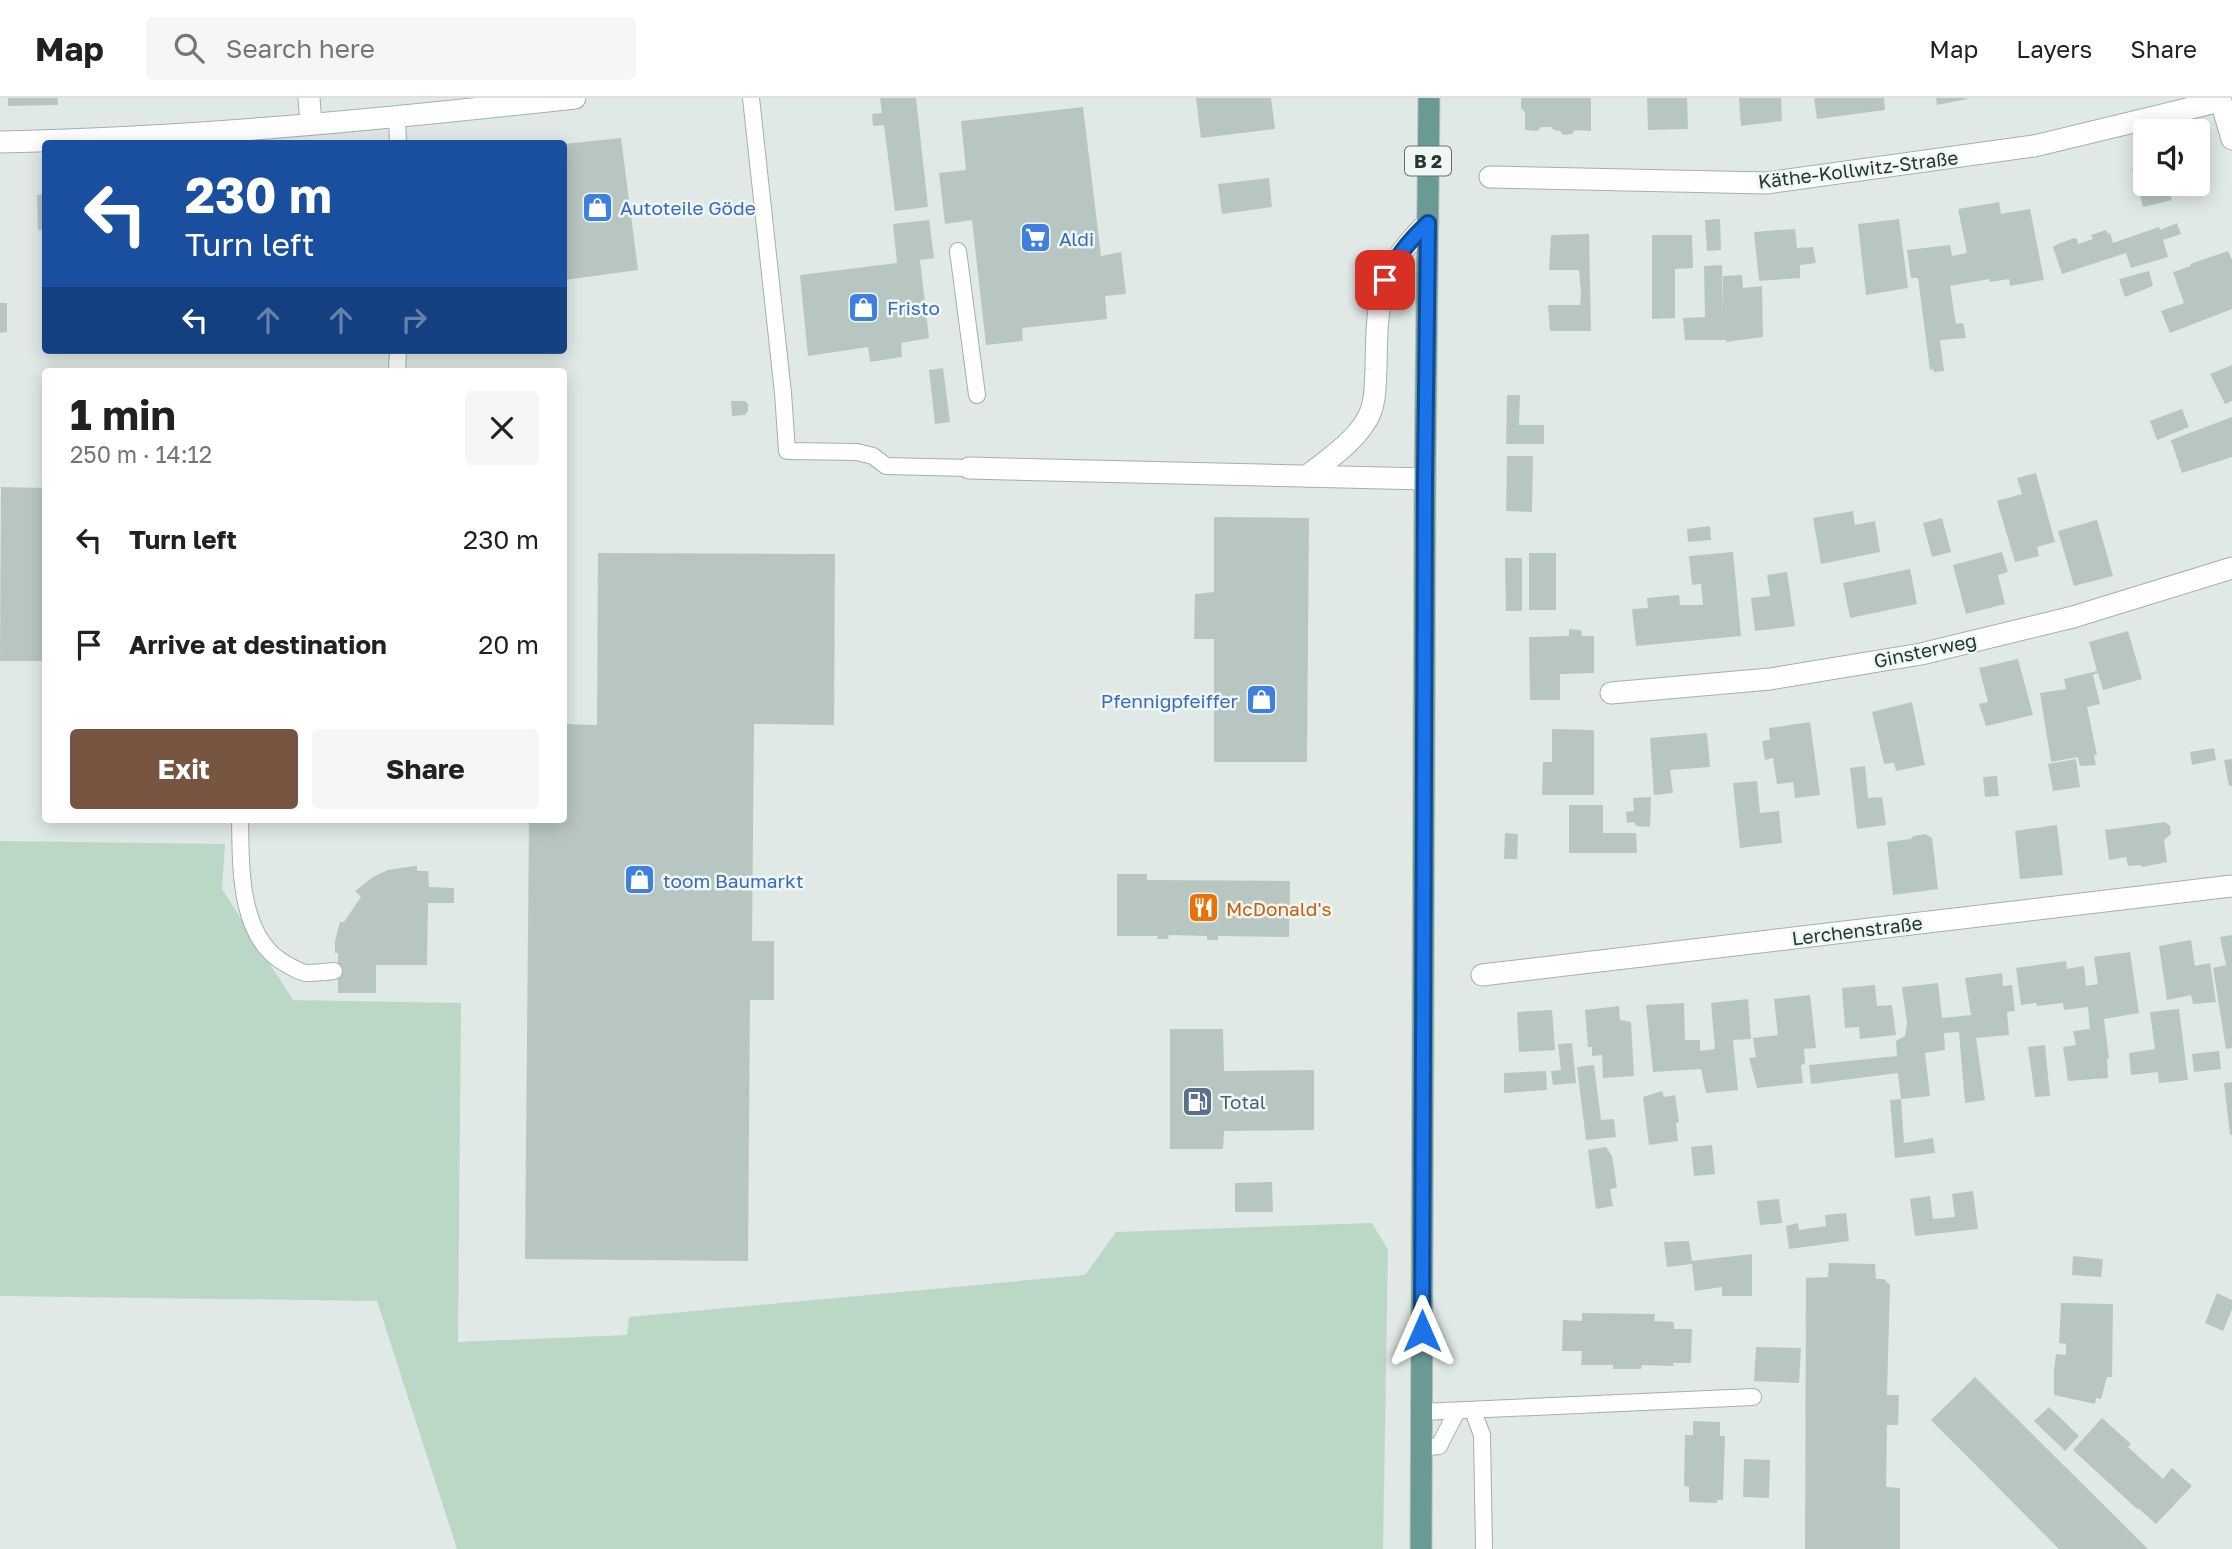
<!DOCTYPE html>
<html lang="en">
<head>
<meta charset="utf-8">
<style>
  :root { --surface:#fff; --page:#f6f6f6; --text:#202124; --muted:#757577; --line:#e0e0e0; --accent:#775541 }
  body { margin:0; font-family:"Golos Text",sans-serif; background:var(--page); color:var(--text); height:100vh; display:flex; flex-direction:column; font-size:26px; white-space:nowrap }
  * { box-sizing:border-box; margin:0 }
  p { font-size:23px; color:var(--muted) }
  .icon { flex:none; width:38px; height:38px; fill:none; stroke:currentColor; stroke-width:2; stroke-linecap:round; stroke-linejoin:round }
  .map { position:relative; flex:1; overflow:hidden }
  .sheet { position:absolute; left:42px; top:270px; width:525px; height:455px; display:flex; flex-direction:column; background:var(--surface); border-radius:7px; box-shadow:0 4px 18px #0003 }
  .sheet>* { flex:none }
  .banner { position:absolute; left:42px; top:42px; width:525px; height:214px; border-radius:7px; box-shadow:0 4px 18px #0003; background:#1a4fa0; color:#fff; overflow:hidden }
  .controls { position:absolute; left:2133px; top:21px; display:grid; gap:14px }
  .controls a { display:grid; place-items:center; width:77px; height:77px; border-radius:7px; background:var(--surface); box-shadow:0 4px 18px #0003; font-size:35px }
  .pin { position:absolute; display:grid; place-items:center; width:60px; height:60px; color:#fff; margin:-30px; border-radius:14px; box-shadow:0 4px 10px #0006 }
  .me { position:absolute; width:77px; margin:-38px; rotate:0deg; stroke-linejoin:round; filter:drop-shadow(0 0 5px #0008) }
  .turn { display:flex; align-items:center; gap:24px; height:147px; padding:0 28px; font-size:32px }
  .turn .icon { width:91px; height:91px; stroke-width:2.5 }
  .turn b { display:block; font-size:49px; line-height:60px }
  .lanes { display:flex; align-items:center; height:66px; padding:0 28px; background:#0003; justify-content:center; gap:35px; direction:ltr }
  .lanes .off { opacity:.35 }
  .round { display:grid; place-items:center; flex:none; width:74px; height:74px; border-radius:7px; background:var(--page) }
  .head { display:flex; align-items:center; justify-content:space-between; height:119px; padding:0 28px }
  h1 { font-size:42px; font-weight:700; line-height:52px }
  .primary-button { display:flex; gap:14px; margin-top:auto; padding:14px 28px }
  .primary-button a { flex:1; height:80px; border-radius:7px; background:var(--accent); color:#fff; font-size:28px; font-weight:700; line-height:80px; text-align:center }
  .primary-button a+a { background:var(--page); color:var(--text) }
  ul { padding:0; list-style:none }
  li { display:flex; align-items:center; gap:21px; height:105px; padding:0 28px }
  li div { flex:1 }
  li b { display:block; font-size:26px }
  li em { font-style:normal }
  header { display:flex; align-items:center; gap:42px; box-sizing:border-box; height:98px; padding:0 35px; background:var(--surface); border-bottom:2px solid var(--line) }
  header strong { font-size:33px }
  nav { display:flex; gap:38px; margin-inline-start:auto; font-size:24px }
  .search { width:490px; height:63px; background:var(--page); display:flex; align-items:center; gap:18px; box-sizing:border-box; padding:0 24px; border-radius:7px; color:var(--muted); font-size:26px }
  .map>svg:first-child { display:block }
  .green { fill:#bbd8c7 }
  .building { fill:#b8c6c2 }
  .lines { fill:none; stroke-linecap:round; stroke-linejoin:round }
  .service-casing { stroke:#a3b0ad; stroke-width:18 }
  .minor-casing { stroke:#a3b0ad; stroke-width:23 }
  .primary-casing { stroke:#bdc3c2; stroke-width:23 }
  .service { stroke:#fff; stroke-width:16 }
  .minor { stroke:#fff; stroke-width:21 }
  .primary { stroke:#699a94; stroke-width:21 }
  .route-casing { stroke:#114b97; stroke-width:18 }
  .route { stroke:#1a73e8; stroke-width:12 }
  .labels { text-anchor:middle; dominant-baseline:central; stroke-width:5; stroke-linejoin:round; paint-order:stroke }
  .shield { fill:#f0f6f4; stroke:#60706e; stroke-width:2 }
  .shield-label { font-size:18px; font-weight:bold; fill:#223734 }
  .street-label { font-size:19px; fill:#223734; stroke:#f0f6f4 }
  .shop-label { font-size:19px; fill:#366cbe; stroke:#f0f6f4; text-anchor:start }
  .food-label { font-size:19px; fill:#c56008; stroke:#f0f6f4; text-anchor:start }
  .service-label { font-size:19px; fill:#4e5e75; stroke:#f0f6f4; text-anchor:start }
</style>
</head>
<body>
<header>
<strong>Map</strong>
<div class="search"><svg class="icon" aria-label="search" viewBox="0 0 24 24"><circle cx="10" cy="10" r="6"/><path d="M15 15l6 6"/></svg>Search here</div>
<nav><a>Map</a><a>Layers</a><a>Share</a></nav>
</header>
<div class="map">
<svg width="2232" height="1451" viewBox="0 0 2232 1451">
  <rect width="100%" height="100%" fill="#e0e9e6"/>
  <polygon class="green" points="0,743 225,746 222,791 293,902 461,905 458,1244 627,1237 629,1219 1085,1177 1116,1134 1372,1125 1388,1152 1383,1451 457,1451 377,1203 0,1198"/>
  <g class="building">
    <polygon points="8,0 58,0 58,7 8,8"/>
    <polygon points="880,0 916,0 928,109 895,113 884,27 873,28 872,16 882,15"/>
    <polygon points="1196,0 1271,0 1275,31 1201,40"/>
    <polygon points="1521,0 1591,0 1591,33 1575,32 1572,36 1563,37 1560,33 1554,32 1551,29 1541,29 1538,33 1525,32 1525,14 1521,10"/>
    <polygon points="1647,0 1687,0 1688,31 1648,32"/>
    <polygon points="1739,0 1781,0 1782,23 1741,28"/>
    <polygon points="1814,0 1884,0 1885,12 1817,21"/>
    <polygon points="1936,0 1967,0 1967,1 1937,7"/>
    <polygon points="1083,9 1101,158 1121,154 1126,196 1105,198 1107,221 1022,230 1023,243 986,247 972,122 945,126 939,75 966,72 961,23"/>
    <polygon points="621,40 638,172 564,182 564,46"/>
    <polygon points="2198,58 2206,83 2198,86"/>
    <polygon points="2146,66 2146,86 2195,86 2169,94 2172,102 2143,109 2132,70"/>
    <polygon points="1269,80 1272,109 1222,116 1218,86"/>
    <polygon points="46,96 46,132 38,132 37,97"/>
    <polygon points="1999,104 2001,116 2030,111 2044,182 2010,188 2009,181 1990,184 1989,181 1950,188 1956,226 1963,225 1966,240 1940,242 1944,273 1934,274 1933,271 1930,272 1918,180 1911,180 1907,152 1950,147 1952,158 1967,155 1958,111"/>
    <polygon points="1720,121 1721,152 1707,153 1705,122"/>
    <polygon points="1899,121 1908,190 1866,197 1858,126"/>
    <polygon points="929,122 934,160 920,162 929,240 901,245 902,259 870,264 868,249 808,258 800,177 897,165 893,126"/>
    <polygon points="2177,125 2181,136 2163,142 2168,159 2131,170 2126,155 2062,176 2053,149 2058,146 2074,140 2077,141 2078,146 2093,141 2091,137 2106,132 2108,136 2110,135 2113,145 2159,129 2160,132"/>
    <polygon points="1795,131 1797,150 1813,149 1816,165 1800,167 1800,180 1759,183 1754,134"/>
    <polygon points="1589,136 1591,233 1550,233 1548,207 1580,207 1581,195 1579,172 1549,172 1551,137"/>
    <polygon points="1652,137 1692,137 1693,170 1675,171 1675,220 1652,221"/>
    <polygon points="2228,153 2232,162 2232,211 2170,235 2161,213 2184,205 2173,174 2191,168 2190,166"/>
    <polygon points="1722,167 1723,218 1723,178 1742,177 1743,190 1762,188 1763,239 1726,244 1726,242 1685,242 1683,220 1705,219 1704,168"/>
    <polygon points="2149,173 2153,188 2125,199 2119,181"/>
    <polygon points="0,205 7,205 7,234 0,235"/>
    <polygon points="2232,267 2232,303 2225,306 2210,276"/>
    <polygon points="943,270 950,324 935,326 929,272"/>
    <polygon points="1507,297 1520,297 1519,327 1544,327 1544,346 1506,346"/>
    <polygon points="731,303 745,303 748,306 748,313 745,317 732,318"/>
    <polygon points="2182,311 2189,329 2157,342 2150,323"/>
    <polygon points="2232,319 2232,359 2182,375 2171,342"/>
    <polygon points="1507,358 1533,358 1532,414 1506,413"/>
    <polygon points="2036,375 2055,444 2037,449 2039,458 2015,464 1997,403 2022,396 2017,380"/>
    <polygon points="1,389 46,390 46,563 0,563"/>
    <polygon points="1853,413 1855,427 1875,423 1880,454 1821,466 1813,420"/>
    <polygon points="1214,419 1309,420 1307,664 1214,664 1214,541 1194,541 1195,496 1214,494"/>
    <polygon points="1942,420 1951,454 1932,459 1923,425"/>
    <polygon points="2097,422 2113,478 2074,488 2058,433"/>
    <polygon points="1710,428 1711,442 1688,444 1687,431"/>
    <polygon points="1733,454 1741,538 1636,548 1632,511 1648,510 1647,500 1679,497 1680,507 1703,507 1701,486 1692,487 1689,458"/>
    <polygon points="2002,454 2008,474 1998,477 2005,506 1966,516 1953,467"/>
    <polygon points="598,455 835,456 834,627 754,626 752,843 774,843 774,902 750,902 748,1163 525,1161 529,721 564,721 564,626 597,627"/>
    <rect x="1529" y="455" width="27" height="57"/>
    <polygon points="1505,460 1522,460 1522,513 1506,513"/>
    <polygon points="1910,471 1917,506 1850,520 1843,485"/>
    <polygon points="1787,474 1795,528 1755,533 1751,500 1770,498 1767,477"/>
    <polygon points="1569,531 1581,532 1582,538 1594,538 1594,575 1560,576 1560,602 1530,602 1529,539 1569,538"/>
    <polygon points="2128,533 2142,581 2103,592 2098,575 2093,577 2100,606 2087,609 2097,657 2094,657 2096,667 2080,668 2078,659 2051,664 2040,595 2066,591 2064,581 2097,573 2089,544"/>
    <polygon points="2018,561 2033,617 1986,628 1979,606 1988,604 1979,570"/>
    <polygon points="1912,604 1925,667 1896,673 1894,665 1884,666 1872,614"/>
    <polygon points="1810,624 1820,697 1795,700 1793,684 1777,686 1773,660 1765,662 1762,643 1770,642 1769,630"/>
    <polygon points="1552,631 1594,632 1594,697 1542,697 1543,664 1552,664"/>
    <polygon points="1707,635 1710,669 1670,672 1673,695 1654,697 1650,640"/>
    <polygon points="2214,650 2216,662 2192,667 2190,654"/>
    <polygon points="2076,661 2080,689 2053,693 2048,666"/>
    <polygon points="2232,661 2232,688 2229,688 2224,662"/>
    <polygon points="1865,668 1868,700 1882,699 1886,727 1857,731 1850,670"/>
    <polygon points="1997,678 1999,698 1985,699 1983,679"/>
    <polygon points="1757,683 1760,715 1779,713 1782,745 1740,750 1733,685"/>
    <polygon points="1651,699 1650,729 1636,728 1634,724 1627,725 1626,714 1634,713 1633,700"/>
    <polygon points="1569,707 1603,707 1603,735 1636,735 1637,755 1569,755"/>
    <polygon points="2165,724 2170,728 2171,736 2164,742 2167,764 2142,769 2141,767 2128,768 2126,759 2109,762 2105,732"/>
    <polygon points="2057,727 2063,777 2020,781 2015,733"/>
    <polygon points="1505,735 1518,736 1517,761 1504,761"/>
    <polygon points="1925,736 1932,740 1938,791 1893,797 1887,744 1911,741 1913,738"/>
    <polygon points="414,768 417,768 417,773 428,773 429,789 454,790 454,805 428,805 427,867 376,867 376,895 338,895 338,855 335,855 335,843 340,824 344,824 361,799 355,793 373,779 388,772"/>
    <polygon points="1117,776 1147,776 1147,782 1290,783 1289,839 1218,838 1218,842 1207,842 1207,838 1169,837 1168,841 1157,841 1158,838 1117,838"/>
    <polygon points="2232,837 2232,950 2226,951 2213,870 2226,867 2220,839"/>
    <polygon points="2191,842 2195,868 2210,865 2216,904 2193,906 2191,897 2167,902 2159,848"/>
    <polygon points="2130,854 2139,915 2104,921 2109,960 2107,961 2108,980 2068,983 2063,949 2076,947 2073,933 2090,931 2088,909 2064,912 2063,905 2037,908 2036,905 2021,907 2016,870 2066,863 2067,871 2084,868 2086,888 2098,886 2094,859"/>
    <polygon points="2002,875 2003,888 2012,887 2015,913 2007,914 2009,937 1976,940 1985,1002 1965,1005 1959,934 1944,935 1945,952 1925,955 1930,998 1901,1001 1898,975 1811,986 1809,967 1897,958 1896,943 1905,938 1907,925 1902,889 1938,885 1942,920 1971,917 1965,880"/>
    <polygon points="1875,887 1877,908 1892,907 1896,937 1860,941 1859,929 1845,930 1842,890"/>
    <polygon points="1810,897 1816,950 1804,951 1805,966 1801,967 1803,985 1757,990 1749,960 1756,959 1753,940 1778,937 1774,901"/>
    <polygon points="1748,901 1751,941 1733,942 1738,992 1706,995 1701,971 1653,974 1646,907 1684,905 1685,942 1700,942 1700,953 1715,951 1711,905"/>
    <polygon points="1619,908 1620,922 1631,924 1634,978 1603,980 1602,957 1592,958 1592,949 1588,949 1585,912"/>
    <polygon points="2179,911 2188,982 2159,985 2158,974 2131,977 2129,955 2155,951 2150,914"/>
    <polygon points="1552,912 1555,952 1519,954 1517,914"/>
    <polygon points="1170,931 1223,931 1224,973 1314,972 1314,1032 1224,1033 1223,1051 1170,1051"/>
    <polygon points="1572,945 1576,985 1553,987 1551,973 1561,972 1558,946"/>
    <polygon points="2045,947 2050,998 2035,999 2028,949"/>
    <polygon points="2219,953 2221,971 2194,974 2192,956"/>
    <polygon points="1594,967 1601,1022 1614,1021 1616,1039 1586,1042 1577,969"/>
    <polygon points="1546,973 1547,992 1504,995 1504,975"/>
    <polygon points="2232,984 2232,1037 2230,1037 2224,985"/>
    <polygon points="1662,993 1664,999 1675,997 1679,1024 1676,1025 1678,1043 1649,1047 1643,999"/>
    <polygon points="1901,1001 1904,1045 1933,1040 1935,1055 1895,1060 1890,1002"/>
    <polygon points="1712,1047 1715,1076 1694,1078 1691,1049"/>
    <polygon points="1606,1049 1612,1058 1617,1090 1610,1091 1613,1108 1596,1111 1588,1052"/>
    <polygon points="1272,1084 1273,1114 1235,1114 1235,1085"/>
    <polygon points="1973,1093 1978,1131 1915,1138 1910,1101 1930,1098 1933,1121 1955,1119 1952,1096"/>
    <polygon points="1779,1101 1782,1125 1760,1127 1757,1103"/>
    <polygon points="1846,1115 1849,1143 1789,1151 1786,1128 1798,1125 1799,1132 1826,1128 1825,1117"/>
    <polygon points="1689,1143 1692,1163 1752,1156 1752,1198 1722,1198 1722,1189 1695,1193 1692,1166 1667,1169 1664,1144"/>
    <polygon points="2073,1158 2103,1161 2101,1179 2072,1177"/>
    <polygon points="1829,1165 1875,1166 1876,1181 1884,1181 1890,1187 1887,1297 1899,1297 1898,1327 1887,1327 1886,1389 1900,1390 1900,1451 1805,1451 1806,1180 1828,1179"/>
    <polygon points="2217,1195 2232,1202 2232,1211 2223,1233 2205,1225"/>
    <polygon points="2061,1205 2113,1206 2112,1279 2107,1279 2101,1301 2096,1300 2095,1306 2054,1297 2054,1272 2056,1256 2066,1257 2066,1246 2059,1245"/>
    <polygon points="1582,1215 1655,1216 1654,1223 1674,1224 1674,1231 1692,1231 1691,1265 1673,1265 1674,1268 1642,1267 1641,1271 1613,1271 1613,1267 1581,1267 1582,1253 1562,1253 1563,1222 1582,1223"/>
    <polygon points="1756,1249 1801,1250 1799,1285 1754,1283"/>
    <polygon points="1975,1279 2148,1451 2059,1451 1931,1322"/>
    <polygon points="2049,1309 2079,1338 2065,1353 2034,1323"/>
    <polygon points="2102,1320 2131,1346 2128,1349 2163,1381 2172,1370 2192,1388 2156,1426 2138,1410 2137,1411 2073,1352"/>
    <polygon points="1693,1323 1720,1324 1720,1338 1725,1338 1723,1402 1717,1402 1717,1405 1689,1404 1689,1389 1684,1388 1685,1337 1693,1337"/>
    <polygon points="1744,1361 1770,1362 1769,1400 1743,1399"/>
  </g>
  <g class="lines">
    <defs>
      <g id="service">
        <polyline points="751,0 783,295 787,353 857,354 873,358 886,368 969,370"/>
        <polyline points="397,19 398,46"/>
        <polyline points="958,153 977,297"/>
        <polyline points="397,273 398,252"/>
        <path d="M 240,721 C 241,768 238,840 286,866 C 292,869 299,874 306,875 C 315,875 325,874 334,873"/>
        <polyline points="1473,1313 1482,1337 1484,1451"/>
        <polyline points="1422,1314 1753,1299"/>
        <polyline points="1422,1350 1439,1348 1457,1313"/>
      </g>
      <g id="minor">
        <polyline points="309,0 311,26"/>
        <polyline points="2220,0 2232,41"/>
        <path d="M 0,44 C 193,40 384,21 575,0"/>
        <polyline points="1490,79 1766,85 2034,48 2220,3"/>
        <polyline points="969,370 1425,381"/>
        <path d="M 1307,378 C 1327,362 1353,345 1366,323 C 1376,308 1375,288 1376,271 C 1377,206 1377,172 1428,125"/>
        <polyline points="1611,595 1770,581 1921,556 2073,519 2232,470"/>
        <polyline points="1482,877 2232,788"/>
      </g>
      <polyline id="primary" points="1421,1451 1425,381 1429,0"/>
    </defs>
    <use href="#service" class="service-casing"/>
    <use href="#minor" class="minor-casing"/>
    <use href="#primary" class="primary-casing"/>
    <use href="#service" class="service"/>
    <use href="#minor" class="minor"/>
    <use href="#primary" class="primary"/>
  </g>
  <g class="lines">
    <defs>
      <path id="route" d="M 1385,182 C 1396,159 1409,143 1428,125 L 1425,381 L 1422,1233"/>
    </defs>
    <use href="#route" class="route-casing"/>
    <use href="#route" class="route"/>
  </g>
  <defs>
    <symbol id="shop-square" viewBox="-11 -11 22 22"><rect x="-9" y="-9" width="18" height="18" rx="4" fill="#3f7fe0" stroke="#f0f6f4"/><path d="M-5-2.5h2.3a2.7 3.5 0 0 1 5.4 0H5L5.5 6h-11ZM-1.5-2.5h3a1.5 2.3 0 0 0-3 0Z" fill="#fff"/></symbol>
    <symbol id="supermarket-square" viewBox="-11 -11 22 22"><rect x="-9" y="-9" width="18" height="18" rx="4" fill="#3f7fe0" stroke="#f0f6f4"/><path d="M-6-5.5h2.5l.6 2H6L4.5 2H-2.5L-4.4-4H-6ZM-1.5 3.2a1.3 1.3 0 1 0 .1 0ZM3 3.2a1.3 1.3 0 1 0 .1 0Z" fill="#fff"/></symbol>
    <symbol id="restaurant-square" viewBox="-11 -11 22 22"><rect x="-9" y="-9" width="18" height="18" rx="4" fill="#e8710a" stroke="#f0f6f4"/><path d="M-5-6h1v4h1v-4h1v4h1v-4h1v5L-1.5 .5V6h-2V.5L-5-1ZM5-6V6H3V1.5H1.5Q1.5-4 5-6Z" fill="#fff"/></symbol>
    <symbol id="fuel-square" viewBox="-11 -11 22 22"><rect x="-9" y="-9" width="18" height="18" rx="4" fill="#5c6f8a" stroke="#f0f6f4"/><path d="M-5.5-6h7V0h2V4h1.3V-2.5L3-4.5l.8-.8L6-3V5H2.5V1h-1V6h-7ZM-4.2-4.7v3.2H.2V-4.7Z" fill="#fff"/></symbol>
  </defs>
  <g fill-rule="evenodd">
    <use href="#shop-square" x="580" y="92" width="35" height="35"/>
    <use href="#supermarket-square" x="1018" y="122" width="35" height="35"/>
    <use href="#shop-square" x="846" y="192" width="35" height="35"/>
    <use href="#shop-square" x="1244" y="584" width="35" height="35"/>
    <use href="#shop-square" x="622" y="764" width="35" height="35"/>
    <use href="#restaurant-square" x="1186" y="792" width="35" height="35"/>
    <use href="#fuel-square" x="1180" y="986" width="35" height="35"/>
  </g>
  <g class="labels">
    <rect class="shield" x="1405" y="48.5" width="46" height="29" rx="5"/>
    <g class="shield-label">
      <text x="1428" y="63">B 2</text>
    </g>
    <g class="street-label">
      <text transform="translate(1858 71) rotate(-7)">Käthe-Kollwitz-Straße</text>
      <text transform="translate(1925 552) rotate(-12)">Ginsterweg</text>
      <text transform="translate(1857 832) rotate(-7)">Lerchenstraße</text>
    </g>
    <g class="shop-label">
      <text x="620" y="109">Autoteile Göde</text>
      <text x="1059" y="140">Aldi</text>
      <text x="887" y="209">Fristo</text>
      <text x="1238" y="602" text-anchor="end">Pfennigpfeiffer</text>
      <text x="663" y="782">toom Baumarkt</text>
    </g>
    <g class="food-label">
      <text x="1226" y="810">McDonald's</text>
    </g>
    <g class="service-label">
      <text x="1220" y="1003">Total</text>
    </g>
  </g>
</svg>
<div class="controls">
<a><svg class="icon" aria-label="sound" viewBox="0 0 24 24"><path d="M4 9h4l5-4v14l-5-4H4zM17 9q2 3 0 6"/></svg></a>
</div>
<div class="pin" style="left:1385px;top:182px;background:#d93025"><svg class="icon" aria-label="arrive" viewBox="0 0 24 24"><path d="M6 21V4h12l-3 4 3 4H6"/></svg></div>
<svg class="me" style="left:1422px;top:1233px" viewBox="-20 -20 40 40"><path d="M0-17L14 15 0 8-14 15z" fill="#1a73e8" stroke="#fff" stroke-width="4"/></svg>
<div class="banner">
<div class="turn"><svg class="icon" aria-label="left" viewBox="0 0 24 24"><path d="M17 20v-9H6M10 6l-5 5 5 5"/></svg><div><b>230 m</b>Turn left</div></div>
<div class="lanes"><svg class="icon" aria-label="left" viewBox="0 0 24 24"><path d="M17 20v-9H6M10 6l-5 5 5 5"/></svg><svg class="icon off" aria-label="ahead" viewBox="0 0 24 24"><path d="M12 20V5M6 11l6-6 6 6"/></svg><svg class="icon off" aria-label="ahead" viewBox="0 0 24 24"><path d="M12 20V5M6 11l6-6 6 6"/></svg><svg class="icon off" aria-label="right" viewBox="0 0 24 24"><path d="M7 20v-9h11M14 6l5 5-5 5"/></svg></div>
</div>
<section class="sheet">
<div class="head"><div><h1>1 min</h1><p>250 m · 14:12</p></div><a class="round"><svg class="icon" aria-label="close" viewBox="0 0 24 24"><path d="M6 6l12 12M18 6L6 18"/></svg></a></div>
<ul>
<li><svg class="icon" aria-label="left" viewBox="0 0 24 24"><path d="M17 20v-9H6M10 6l-5 5 5 5"/></svg><div><b>Turn left</b></div><em>230 m</em></li>
<li><svg class="icon" aria-label="arrive" viewBox="0 0 24 24"><path d="M6 21V4h12l-3 4 3 4H6"/></svg><div><b>Arrive at destination</b></div><em>20 m</em></li>
</ul>
<div class="primary-button"><a>Exit</a><a>Share</a></div>
</section>
</div>
</body>
</html>
